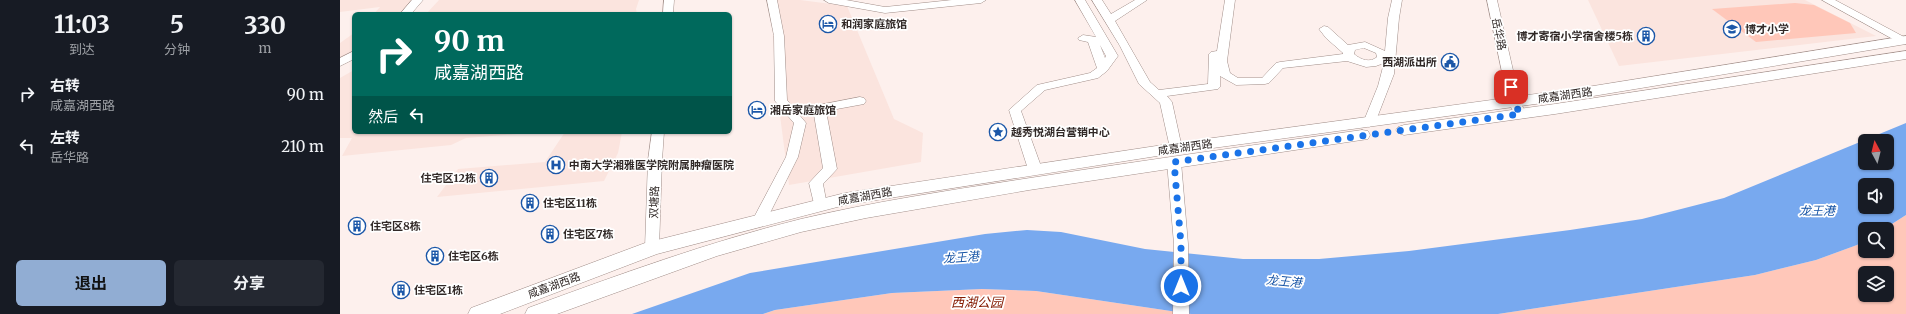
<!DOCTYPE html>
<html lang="zh">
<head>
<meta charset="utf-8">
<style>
  :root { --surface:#171b24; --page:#242831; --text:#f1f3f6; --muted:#9ea1a6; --accent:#91add3 }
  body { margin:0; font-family:Merriweather,"Noto Sans SC",serif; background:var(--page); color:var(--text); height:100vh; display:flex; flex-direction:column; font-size:15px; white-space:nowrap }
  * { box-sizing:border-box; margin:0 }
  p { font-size:13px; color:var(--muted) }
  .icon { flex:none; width:22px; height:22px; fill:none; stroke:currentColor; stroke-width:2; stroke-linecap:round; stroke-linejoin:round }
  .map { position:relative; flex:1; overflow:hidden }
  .side { display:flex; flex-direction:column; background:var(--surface); width:340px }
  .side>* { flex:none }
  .top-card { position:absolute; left:12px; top:12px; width:380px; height:122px; border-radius:6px; box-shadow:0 1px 3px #0004; background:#00695c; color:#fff; overflow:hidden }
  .needle { width:26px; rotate:353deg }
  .controls { position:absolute; left:1518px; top:134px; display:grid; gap:8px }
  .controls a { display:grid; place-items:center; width:36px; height:36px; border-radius:6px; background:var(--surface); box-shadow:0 1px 3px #0004; font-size:20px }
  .pin { position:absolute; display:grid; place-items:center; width:34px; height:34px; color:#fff; margin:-17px; border-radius:8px; box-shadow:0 2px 6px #0006 }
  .me { position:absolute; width:44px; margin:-22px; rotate:0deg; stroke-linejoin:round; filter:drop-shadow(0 0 3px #0008) }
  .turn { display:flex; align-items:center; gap:14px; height:84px; padding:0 16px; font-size:18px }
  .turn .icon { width:52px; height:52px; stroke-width:2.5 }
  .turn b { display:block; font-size:28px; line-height:34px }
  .then { display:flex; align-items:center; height:38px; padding:0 16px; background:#0003; gap:8px; font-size:15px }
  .eta { display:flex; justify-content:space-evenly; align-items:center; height:68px; text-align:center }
  .eta b { font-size:24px; font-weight:700; line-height:28px }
  .button { display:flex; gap:8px; margin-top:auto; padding:8px 16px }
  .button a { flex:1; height:46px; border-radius:6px; background:var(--accent); color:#111; font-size:16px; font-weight:700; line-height:46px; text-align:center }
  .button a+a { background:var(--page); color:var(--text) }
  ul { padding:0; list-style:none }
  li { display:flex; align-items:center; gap:12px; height:52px; padding:0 16px }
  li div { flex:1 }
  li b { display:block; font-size:15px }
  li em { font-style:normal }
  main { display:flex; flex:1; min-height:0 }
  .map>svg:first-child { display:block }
  .built { fill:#fbe4de }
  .green { fill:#ffc7b9; fill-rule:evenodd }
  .water { fill:#78a9ef; fill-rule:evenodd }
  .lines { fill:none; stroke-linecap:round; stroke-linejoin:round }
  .minor-casing { stroke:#a18e89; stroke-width:1 }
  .major-casing { stroke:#a18e89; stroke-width:1 }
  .minor { fill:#fff; fill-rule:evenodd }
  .major { fill:#fff; fill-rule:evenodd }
  .route { stroke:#1a73e8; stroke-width:7; stroke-dasharray:0 12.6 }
  .labels { text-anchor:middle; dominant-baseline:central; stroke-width:3.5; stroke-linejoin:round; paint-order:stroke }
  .poi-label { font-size:11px; font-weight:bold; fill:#312927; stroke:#fff; text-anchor:start }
  .street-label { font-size:11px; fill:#312927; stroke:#fff }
  .water-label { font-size:12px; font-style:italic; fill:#1553a5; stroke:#fff }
  .near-park-label { font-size:13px; font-style:italic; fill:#841a00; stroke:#fff }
</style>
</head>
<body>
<main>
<section class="side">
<div class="eta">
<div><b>11:03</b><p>到达</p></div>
<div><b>5</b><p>分钟</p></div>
<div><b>330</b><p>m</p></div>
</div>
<ul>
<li><svg class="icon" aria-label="right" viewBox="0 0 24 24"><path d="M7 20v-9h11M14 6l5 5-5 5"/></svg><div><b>右转</b><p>咸嘉湖西路</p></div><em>90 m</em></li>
<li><svg class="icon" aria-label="left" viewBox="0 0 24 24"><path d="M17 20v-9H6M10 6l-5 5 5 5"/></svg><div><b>左转</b><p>岳华路</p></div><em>210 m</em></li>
</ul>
<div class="button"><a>退出</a><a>分享</a></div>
</section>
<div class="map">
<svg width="1566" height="314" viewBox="0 0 1566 314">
  <rect width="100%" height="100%" fill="#fdf0ed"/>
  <g class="built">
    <polygon points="0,0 76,0 65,14 34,14 40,7 0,12"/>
    <polygon points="99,0 299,0 296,9 297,14 86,14"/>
    <polygon points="436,0 460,0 507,6 554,119 583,133 581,162 449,185 437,92"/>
    <polygon points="1248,0 1465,0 1536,36 1279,66"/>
    <polygon points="14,33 14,53 0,62 0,43"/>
    <polygon points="14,70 14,132 202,132 126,138 111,145 2,156 12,138 0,138 0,78"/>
    <polygon points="225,132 282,132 278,153 264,181 97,197 118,169 205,162"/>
  </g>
  <g class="green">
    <polygon points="1455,3 1474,5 1510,23 1516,33 1416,42 1372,9"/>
    <path d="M 1566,215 L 1566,314 L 1158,314 L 1415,275 L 1476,260 L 1517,245 L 1525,240 L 1525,251 L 1547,251 L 1547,229 L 1544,229 ZM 1525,273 L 1547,273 L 1547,295 L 1525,295 Z"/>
    <polygon points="642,289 696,291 851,314 423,314 435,310 552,293"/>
  </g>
  <path class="water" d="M 1566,123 L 1566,215 L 1544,229 L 1525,229 L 1525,240 L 1517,245 L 1476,260 L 1415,275 L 1158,314 L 851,314 L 696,291 L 642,289 L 552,293 L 435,310 L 423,314 L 292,314 L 410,273 L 645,234 L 687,230 L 721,232 L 805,249 L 903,259 L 979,259 L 1069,251 L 1230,230 L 1302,219 L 1384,198 ZM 1525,141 L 1547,141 L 1547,163 L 1525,163 ZM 1525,185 L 1547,185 L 1547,207 L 1525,207 Z"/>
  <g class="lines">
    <defs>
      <g id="minor">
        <polygon points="72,0 83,0 71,14 60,14"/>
        <polygon points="324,0 334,0 333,14 323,14"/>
        <polygon points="427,0 437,0 444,36 447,100 466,123 458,157 426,221 424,224 419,226 414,224 412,221 446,157 454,123 435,101 434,36"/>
        <polygon points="484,0 506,0 545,7 612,0 646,0 641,3 545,13 489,3"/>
        <path d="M 735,0 L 745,0 L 778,56 L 767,71 L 758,78 L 705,90 L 681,111 L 702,169 L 700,172 L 690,172 L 688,169 L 669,110 L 697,85 L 750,73 L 757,68 L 748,42 L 739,40 L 738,38 L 743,35 L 756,37 ZM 760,45 L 766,56 L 765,58 Z"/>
        <path d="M 752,0 L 762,0 L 771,14 L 795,0 L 807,0 L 775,21 L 810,82 L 819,90 L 868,84 L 869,54 L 871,52 L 877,51 L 885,0 L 895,0 L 887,61 L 890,73 L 898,78 L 922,78 L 936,63 L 940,62 L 1003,54 L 1003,53 L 986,38 L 979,29 L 984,26 L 988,27 L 1008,45 L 1025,42 L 1045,51 L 1048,18 L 1052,0 L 1062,0 L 1059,18 L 1054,74 L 1035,123 L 1029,127 L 1023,123 L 1038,86 L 1044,63 L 1036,66 L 1026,67 L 1007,61 L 943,68 L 929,83 L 925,84 L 896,85 L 880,76 L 880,87 L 878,89 L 827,96 L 832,102 L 842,148 L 841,151 L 831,151 L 830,148 L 820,103 L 799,84 L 780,46 ZM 1024,48 L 1036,53 L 1037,57 C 1030,63 1021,60 1014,54 L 1015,50 Z"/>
        <polygon points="1147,0 1157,0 1180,101 1186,114 1184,117 1176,117 1168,101"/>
        <polygon points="1482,0 1495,0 1566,38 1566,44 1560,43"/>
        <polygon points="14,51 14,59 0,66 0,58"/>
        <polygon points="520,97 524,98 526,101 524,104 486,111 497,169 483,184 487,205 485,208 480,210 475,208 469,183 483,168 473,109 479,105"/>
        <polygon points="312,132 324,132 322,160 319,248 317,252 312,253 307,252 305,248 308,160"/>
        <polygon points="834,158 839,159 841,162 848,244 849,314 833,314 834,244 827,162 829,159"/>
      </g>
      <g id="major">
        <polygon points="1566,36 1566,44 1247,97 836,153 505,205 317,254 160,314 128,314 131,308 305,243 505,193 836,143 1247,87"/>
        <polygon points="1566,51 1566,59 1215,114 1064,135 1058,133 1056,130 1058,127 1064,125 1215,104"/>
        <path d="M 1022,130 L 1028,131 L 1030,135 L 1028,139 L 689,190 L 526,218 L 461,232 L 377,256 L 217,314 L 185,314 L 188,308 C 278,275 368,242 461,219 C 533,202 605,191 677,180 C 792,162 907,146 1022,130 Z"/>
      </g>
    </defs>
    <use href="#minor" class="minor-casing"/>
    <use href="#major" class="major-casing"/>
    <use href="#minor" class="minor"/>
    <use href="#major" class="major"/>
  </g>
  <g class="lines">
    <polyline class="route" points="841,286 841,244 834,162 1180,114 1174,102 1171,87"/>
  </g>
  <defs>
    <symbol id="hotel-ring" viewBox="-11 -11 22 22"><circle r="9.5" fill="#fff" stroke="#1b57a8" stroke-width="1.5"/><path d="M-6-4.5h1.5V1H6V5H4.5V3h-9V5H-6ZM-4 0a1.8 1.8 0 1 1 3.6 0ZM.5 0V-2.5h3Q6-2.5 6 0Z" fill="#1b57a8"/></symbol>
    <symbol id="school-ring" viewBox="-11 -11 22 22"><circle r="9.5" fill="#fff" stroke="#1b57a8" stroke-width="1.5"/><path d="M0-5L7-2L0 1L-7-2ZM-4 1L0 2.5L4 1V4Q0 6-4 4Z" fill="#1b57a8"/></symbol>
    <symbol id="building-ring" viewBox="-11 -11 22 22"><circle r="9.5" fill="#fff" stroke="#1b57a8" stroke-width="1.5"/><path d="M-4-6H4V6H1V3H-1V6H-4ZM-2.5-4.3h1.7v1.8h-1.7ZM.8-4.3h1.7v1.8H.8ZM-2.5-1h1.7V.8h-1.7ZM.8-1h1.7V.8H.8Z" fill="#1b57a8"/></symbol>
    <symbol id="civic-ring" viewBox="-11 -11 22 22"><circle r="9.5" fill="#fff" stroke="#1b57a8" stroke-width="1.5"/><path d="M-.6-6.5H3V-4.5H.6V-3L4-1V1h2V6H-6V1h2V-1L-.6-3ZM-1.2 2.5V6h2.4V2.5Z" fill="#1b57a8"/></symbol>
    <symbol id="sight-ring" viewBox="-11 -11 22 22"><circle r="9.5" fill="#fff" stroke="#1b57a8" stroke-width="1.5"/><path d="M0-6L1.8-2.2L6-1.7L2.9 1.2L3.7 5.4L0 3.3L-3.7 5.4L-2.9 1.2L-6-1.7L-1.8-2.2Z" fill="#1b57a8"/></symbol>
    <symbol id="hospital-ring" viewBox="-11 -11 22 22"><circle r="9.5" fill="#fff" stroke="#1b57a8" stroke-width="1.5"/><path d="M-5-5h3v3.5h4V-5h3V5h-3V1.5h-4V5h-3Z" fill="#1b57a8"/></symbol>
  </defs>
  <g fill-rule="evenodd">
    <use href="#hotel-ring" x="478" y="14" width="20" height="20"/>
    <use href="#school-ring" x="1382" y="19" width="20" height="20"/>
    <use href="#building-ring" x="1296" y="26" width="20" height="20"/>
    <use href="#civic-ring" x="1100" y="52" width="20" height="20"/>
    <use href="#hotel-ring" x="407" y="100" width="20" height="20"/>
    <use href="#sight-ring" x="648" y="122" width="20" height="20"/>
    <use href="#hospital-ring" x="206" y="155" width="20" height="20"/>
    <use href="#building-ring" x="139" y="168" width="20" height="20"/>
    <use href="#building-ring" x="180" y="193" width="20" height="20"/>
    <use href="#building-ring" x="7" y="216" width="20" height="20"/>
    <use href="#building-ring" x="200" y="224" width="20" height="20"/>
    <use href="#building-ring" x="85" y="246" width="20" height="20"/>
    <use href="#building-ring" x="51" y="280" width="20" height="20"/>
  </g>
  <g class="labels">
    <g class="poi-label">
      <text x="501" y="24">和润家庭旅馆</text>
      <text x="1405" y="29">博才小学</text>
      <text x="1293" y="36" text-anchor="end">博才寄宿小学宿舍楼5栋</text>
      <text x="1097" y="62" text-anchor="end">西湖派出所</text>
      <text x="430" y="110">湘岳家庭旅馆</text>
      <text x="671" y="132">越秀悦湖台营销中心</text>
      <text x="229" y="165">中南大学湘雅医学院附属肿瘤医院</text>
      <text x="136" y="178" text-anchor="end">住宅区12栋</text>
      <text x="203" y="203">住宅区11栋</text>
      <text x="30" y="226">住宅区8栋</text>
      <text x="223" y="234">住宅区7栋</text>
      <text x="108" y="256">住宅区6栋</text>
      <text x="74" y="290">住宅区1栋</text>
    </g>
    <g class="street-label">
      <text transform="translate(1159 34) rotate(78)">岳华路</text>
      <text transform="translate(1225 95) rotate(-8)">咸嘉湖西路</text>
      <text transform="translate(845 147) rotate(-8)">咸嘉湖西路</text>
      <text transform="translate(525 196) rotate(-10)">咸嘉湖西路</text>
      <text transform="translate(314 202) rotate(-88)">双塘路</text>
      <text transform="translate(214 285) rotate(-20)">咸嘉湖西路</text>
    </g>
    <g class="water-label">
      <text x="1477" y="210">龙王港</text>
      <text transform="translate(621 257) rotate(-4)">龙王港</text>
      <text transform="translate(944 281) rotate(5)">龙王港</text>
    </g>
    <g class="near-park-label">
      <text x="637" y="302">西湖公园</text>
    </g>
  </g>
</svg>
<div class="controls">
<a><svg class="needle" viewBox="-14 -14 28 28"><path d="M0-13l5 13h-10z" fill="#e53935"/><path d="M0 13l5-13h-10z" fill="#9ea1a6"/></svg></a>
<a><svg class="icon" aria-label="sound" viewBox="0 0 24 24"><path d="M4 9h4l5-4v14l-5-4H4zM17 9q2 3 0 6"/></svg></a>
<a><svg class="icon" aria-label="search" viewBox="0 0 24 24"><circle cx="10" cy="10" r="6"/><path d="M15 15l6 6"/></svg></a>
<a><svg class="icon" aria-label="layers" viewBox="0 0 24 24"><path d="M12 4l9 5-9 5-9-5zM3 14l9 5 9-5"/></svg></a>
</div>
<div class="pin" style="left:1171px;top:87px;background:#d93025"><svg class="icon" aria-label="arrive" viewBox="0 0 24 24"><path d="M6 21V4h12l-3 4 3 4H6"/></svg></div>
<svg class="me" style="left:841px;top:286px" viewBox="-20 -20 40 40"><circle r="17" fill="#1a73e8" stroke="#fff" stroke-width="3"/><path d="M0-11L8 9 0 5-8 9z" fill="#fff"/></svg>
<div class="top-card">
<div class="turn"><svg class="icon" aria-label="right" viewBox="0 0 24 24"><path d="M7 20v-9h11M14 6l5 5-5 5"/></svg><div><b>90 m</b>咸嘉湖西路</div></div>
<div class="then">然后<svg class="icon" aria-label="left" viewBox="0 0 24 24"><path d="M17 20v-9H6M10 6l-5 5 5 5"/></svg></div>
</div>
</div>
</main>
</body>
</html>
